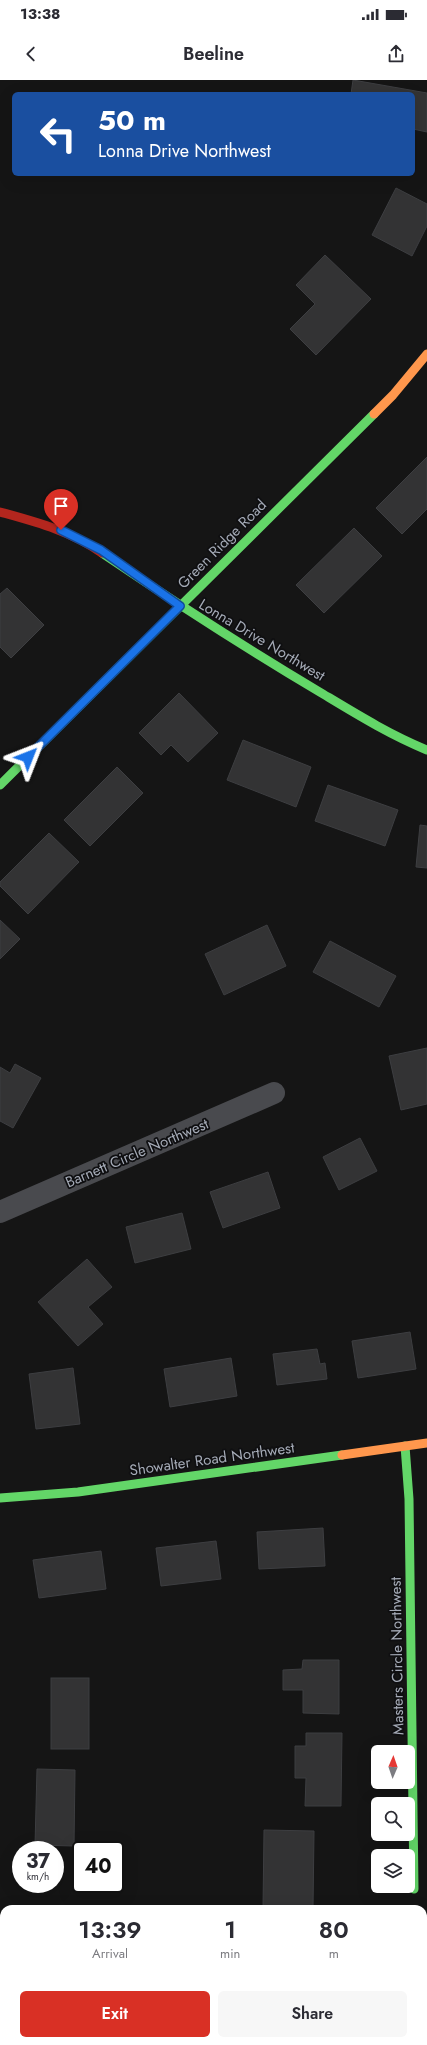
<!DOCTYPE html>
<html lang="en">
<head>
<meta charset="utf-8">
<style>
  :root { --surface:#fff; --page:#f7f7f7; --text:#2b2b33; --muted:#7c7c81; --accent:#d93025 }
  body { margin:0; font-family:Jost,sans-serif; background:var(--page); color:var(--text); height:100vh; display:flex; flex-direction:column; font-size:15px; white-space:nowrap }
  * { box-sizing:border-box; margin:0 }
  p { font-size:13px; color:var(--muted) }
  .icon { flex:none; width:22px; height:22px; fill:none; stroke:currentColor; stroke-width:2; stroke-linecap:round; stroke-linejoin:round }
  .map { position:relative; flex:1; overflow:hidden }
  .panel { position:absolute; left:0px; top:1825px; width:427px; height:140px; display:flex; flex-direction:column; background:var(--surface); border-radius:12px 12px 0 0; box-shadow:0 4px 16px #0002 }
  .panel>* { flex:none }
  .banner { position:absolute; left:12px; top:12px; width:403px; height:84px; border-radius:6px; box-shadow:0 4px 16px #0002; background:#1a4fa0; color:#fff; overflow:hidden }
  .needle { width:26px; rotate:2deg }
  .tools { position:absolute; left:371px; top:1665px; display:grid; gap:8px }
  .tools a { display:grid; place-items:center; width:44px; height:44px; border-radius:6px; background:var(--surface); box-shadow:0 4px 16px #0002; font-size:20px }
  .speed { position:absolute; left:12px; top:1761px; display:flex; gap:8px; font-size:20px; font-weight:700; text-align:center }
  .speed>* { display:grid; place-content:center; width:52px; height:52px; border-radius:50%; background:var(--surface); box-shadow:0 4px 16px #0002; line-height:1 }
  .speed small { font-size:10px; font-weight:400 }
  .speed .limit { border:2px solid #111; border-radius:6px; background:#fff; color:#111 }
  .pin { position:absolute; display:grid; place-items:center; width:34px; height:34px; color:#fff; margin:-41px -17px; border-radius:50% 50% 50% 0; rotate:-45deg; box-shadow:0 0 4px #0007 }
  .pin .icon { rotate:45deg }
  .me { position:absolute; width:44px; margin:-22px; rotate:45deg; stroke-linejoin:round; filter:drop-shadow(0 0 3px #0008) }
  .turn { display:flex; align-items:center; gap:14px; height:84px; padding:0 20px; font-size:18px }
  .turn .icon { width:52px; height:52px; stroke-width:2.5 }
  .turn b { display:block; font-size:28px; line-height:34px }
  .eta { display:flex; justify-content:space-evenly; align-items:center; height:68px; text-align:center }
  .eta b { font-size:24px; font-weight:600; line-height:28px }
  .cta { display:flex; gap:8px; margin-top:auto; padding:8px 20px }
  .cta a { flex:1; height:46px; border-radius:6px; background:var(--accent); color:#fff; font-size:16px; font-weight:600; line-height:46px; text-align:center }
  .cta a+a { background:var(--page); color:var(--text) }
  .status { display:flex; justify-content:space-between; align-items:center; height:28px; padding:0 20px; background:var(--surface); direction:ltr }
  .status svg { height:11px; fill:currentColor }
  header { display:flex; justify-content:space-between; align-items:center; height:52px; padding:0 20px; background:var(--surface); font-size:18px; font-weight:600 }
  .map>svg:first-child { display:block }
  .building { fill:#333334; stroke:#3d3e41 }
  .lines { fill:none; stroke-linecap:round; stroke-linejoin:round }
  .street { stroke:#494a4e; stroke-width:22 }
  .fast { stroke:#63d668; stroke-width:9 }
  .slow { stroke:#ff974d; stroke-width:9 }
  .jam { stroke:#b3261e; stroke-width:9 }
  .route-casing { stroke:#114b97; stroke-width:10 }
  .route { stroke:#1a73e8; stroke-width:7 }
  .labels { text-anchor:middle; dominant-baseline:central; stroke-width:3.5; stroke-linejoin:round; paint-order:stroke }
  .street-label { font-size:15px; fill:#a5abb7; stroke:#0f0f11 }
</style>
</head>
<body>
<div class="status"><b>13:38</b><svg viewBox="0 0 49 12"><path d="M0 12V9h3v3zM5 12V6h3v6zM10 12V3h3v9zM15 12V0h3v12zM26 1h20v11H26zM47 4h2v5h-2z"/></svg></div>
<header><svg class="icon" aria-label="back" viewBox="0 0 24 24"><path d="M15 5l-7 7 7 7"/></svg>Beeline<svg class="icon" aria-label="share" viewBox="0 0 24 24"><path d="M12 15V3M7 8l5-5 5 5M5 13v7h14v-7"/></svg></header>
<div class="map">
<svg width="427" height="1965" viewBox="0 0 427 1965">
  <rect width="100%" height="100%" fill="#151515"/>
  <g class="building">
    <polygon points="353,0 427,13 427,52 413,49 413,14 351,14"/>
    <polygon points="396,108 427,124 427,146 412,176 372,155"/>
    <polygon points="325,175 371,219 316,275 290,249 315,224 296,205"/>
    <polygon points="427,377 427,429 402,454 376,428"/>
    <polygon points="354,448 382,476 324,533 296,505"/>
    <polygon points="7,508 44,545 11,578 0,567 0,514"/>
    <polygon points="179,613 218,653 188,682 171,665 161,675 139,653"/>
    <polygon points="243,660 311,687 296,727 227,700"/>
    <polygon points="117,687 143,713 90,766 64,740"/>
    <polygon points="328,705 398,730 385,766 315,741"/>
    <polygon points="420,745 427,746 427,788 416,787"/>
    <polygon points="49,753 79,782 28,834 0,806 0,802"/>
    <polygon points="0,840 20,859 0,879"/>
    <polygon points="267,845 286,886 224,915 205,874"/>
    <polygon points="330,861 396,896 379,927 313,892"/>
    <polygon points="427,968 427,1024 401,1030 389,976"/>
    <polygon points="15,984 41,998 13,1048 0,1041 0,987 10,993"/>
    <polygon points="360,1058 377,1091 339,1110 323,1077"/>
    <polygon points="268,1092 280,1128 223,1148 210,1112"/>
    <polygon points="182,1133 191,1169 135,1183 126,1147"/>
    <polygon points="87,1179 112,1207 88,1227 103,1244 78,1266 38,1222"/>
    <polygon points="410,1252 416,1289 358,1298 352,1261"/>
    <polygon points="317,1269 320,1284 325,1283 327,1299 277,1305 273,1274"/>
    <polygon points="231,1278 237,1316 170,1327 164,1289"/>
    <polygon points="73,1288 80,1344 36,1349 29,1294"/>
    <polygon points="323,1448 325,1486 259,1489 257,1452"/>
    <polygon points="216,1461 221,1499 161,1506 156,1468"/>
    <polygon points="101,1471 106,1509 39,1518 33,1480"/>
    <polygon points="303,1580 339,1580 339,1634 303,1633 303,1610 283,1610 283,1590 302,1589"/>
    <rect x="51" y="1598" width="38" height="71"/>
    <polygon points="306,1653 342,1653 341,1726 305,1726 306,1698 295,1698 295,1666 306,1666"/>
    <polygon points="37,1689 75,1690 74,1766 35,1765"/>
    <polygon points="264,1750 314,1751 313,1829 263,1828"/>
  </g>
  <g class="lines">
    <polyline class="street" points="0,1132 274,1013"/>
    <g class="fast">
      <path d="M 102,473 C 173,521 244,567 318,611 C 353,632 388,654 427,670"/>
      <polyline points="0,705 374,334"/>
      <polyline points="405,1366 409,1419 414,1809"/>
      <polyline points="0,1418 78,1412 342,1375"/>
    </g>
    <g class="slow">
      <polyline points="374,334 393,315 427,274"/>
      <polyline points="342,1375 427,1363"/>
    </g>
    <path class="jam" d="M 0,432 C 36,442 71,451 102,473"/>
  </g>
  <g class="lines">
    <defs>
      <polyline id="route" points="28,677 180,526 101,470 61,450"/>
    </defs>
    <use href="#route" class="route-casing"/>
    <use href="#route" class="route"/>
  </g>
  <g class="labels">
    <g class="street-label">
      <text transform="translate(222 464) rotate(-45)">Green Ridge Road</text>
      <text transform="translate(262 560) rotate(31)">Lonna Drive Northwest</text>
      <text transform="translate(137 1073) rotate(-23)">Barnett Circle Northwest</text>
      <text transform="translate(212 1379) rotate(-8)">Showalter Road Northwest</text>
      <text transform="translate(397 1576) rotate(-91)">Masters Circle Northwest</text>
    </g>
  </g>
</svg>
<div class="tools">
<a><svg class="needle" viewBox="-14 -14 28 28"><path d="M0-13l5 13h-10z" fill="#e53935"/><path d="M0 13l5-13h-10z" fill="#7c7c81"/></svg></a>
<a><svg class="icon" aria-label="search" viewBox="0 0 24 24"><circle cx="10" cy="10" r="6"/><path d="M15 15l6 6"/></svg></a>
<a><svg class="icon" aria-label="layers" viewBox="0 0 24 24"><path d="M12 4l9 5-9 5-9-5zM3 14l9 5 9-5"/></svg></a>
</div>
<div class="speed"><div>37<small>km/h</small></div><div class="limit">40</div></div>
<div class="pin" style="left:61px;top:450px;background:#d93025"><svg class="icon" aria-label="arrive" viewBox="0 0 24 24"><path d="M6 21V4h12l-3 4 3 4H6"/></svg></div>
<svg class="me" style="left:28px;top:677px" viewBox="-20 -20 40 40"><path d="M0-17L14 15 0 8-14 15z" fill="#1a73e8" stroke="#fff" stroke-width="4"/></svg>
<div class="banner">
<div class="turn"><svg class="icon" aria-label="left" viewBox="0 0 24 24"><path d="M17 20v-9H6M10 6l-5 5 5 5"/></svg><div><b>50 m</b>Lonna Drive Northwest</div></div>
</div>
<section class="panel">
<div class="eta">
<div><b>13:39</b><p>Arrival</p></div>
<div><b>1</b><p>min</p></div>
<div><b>80</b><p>m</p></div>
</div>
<div class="cta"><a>Exit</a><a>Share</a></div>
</section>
</div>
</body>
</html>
